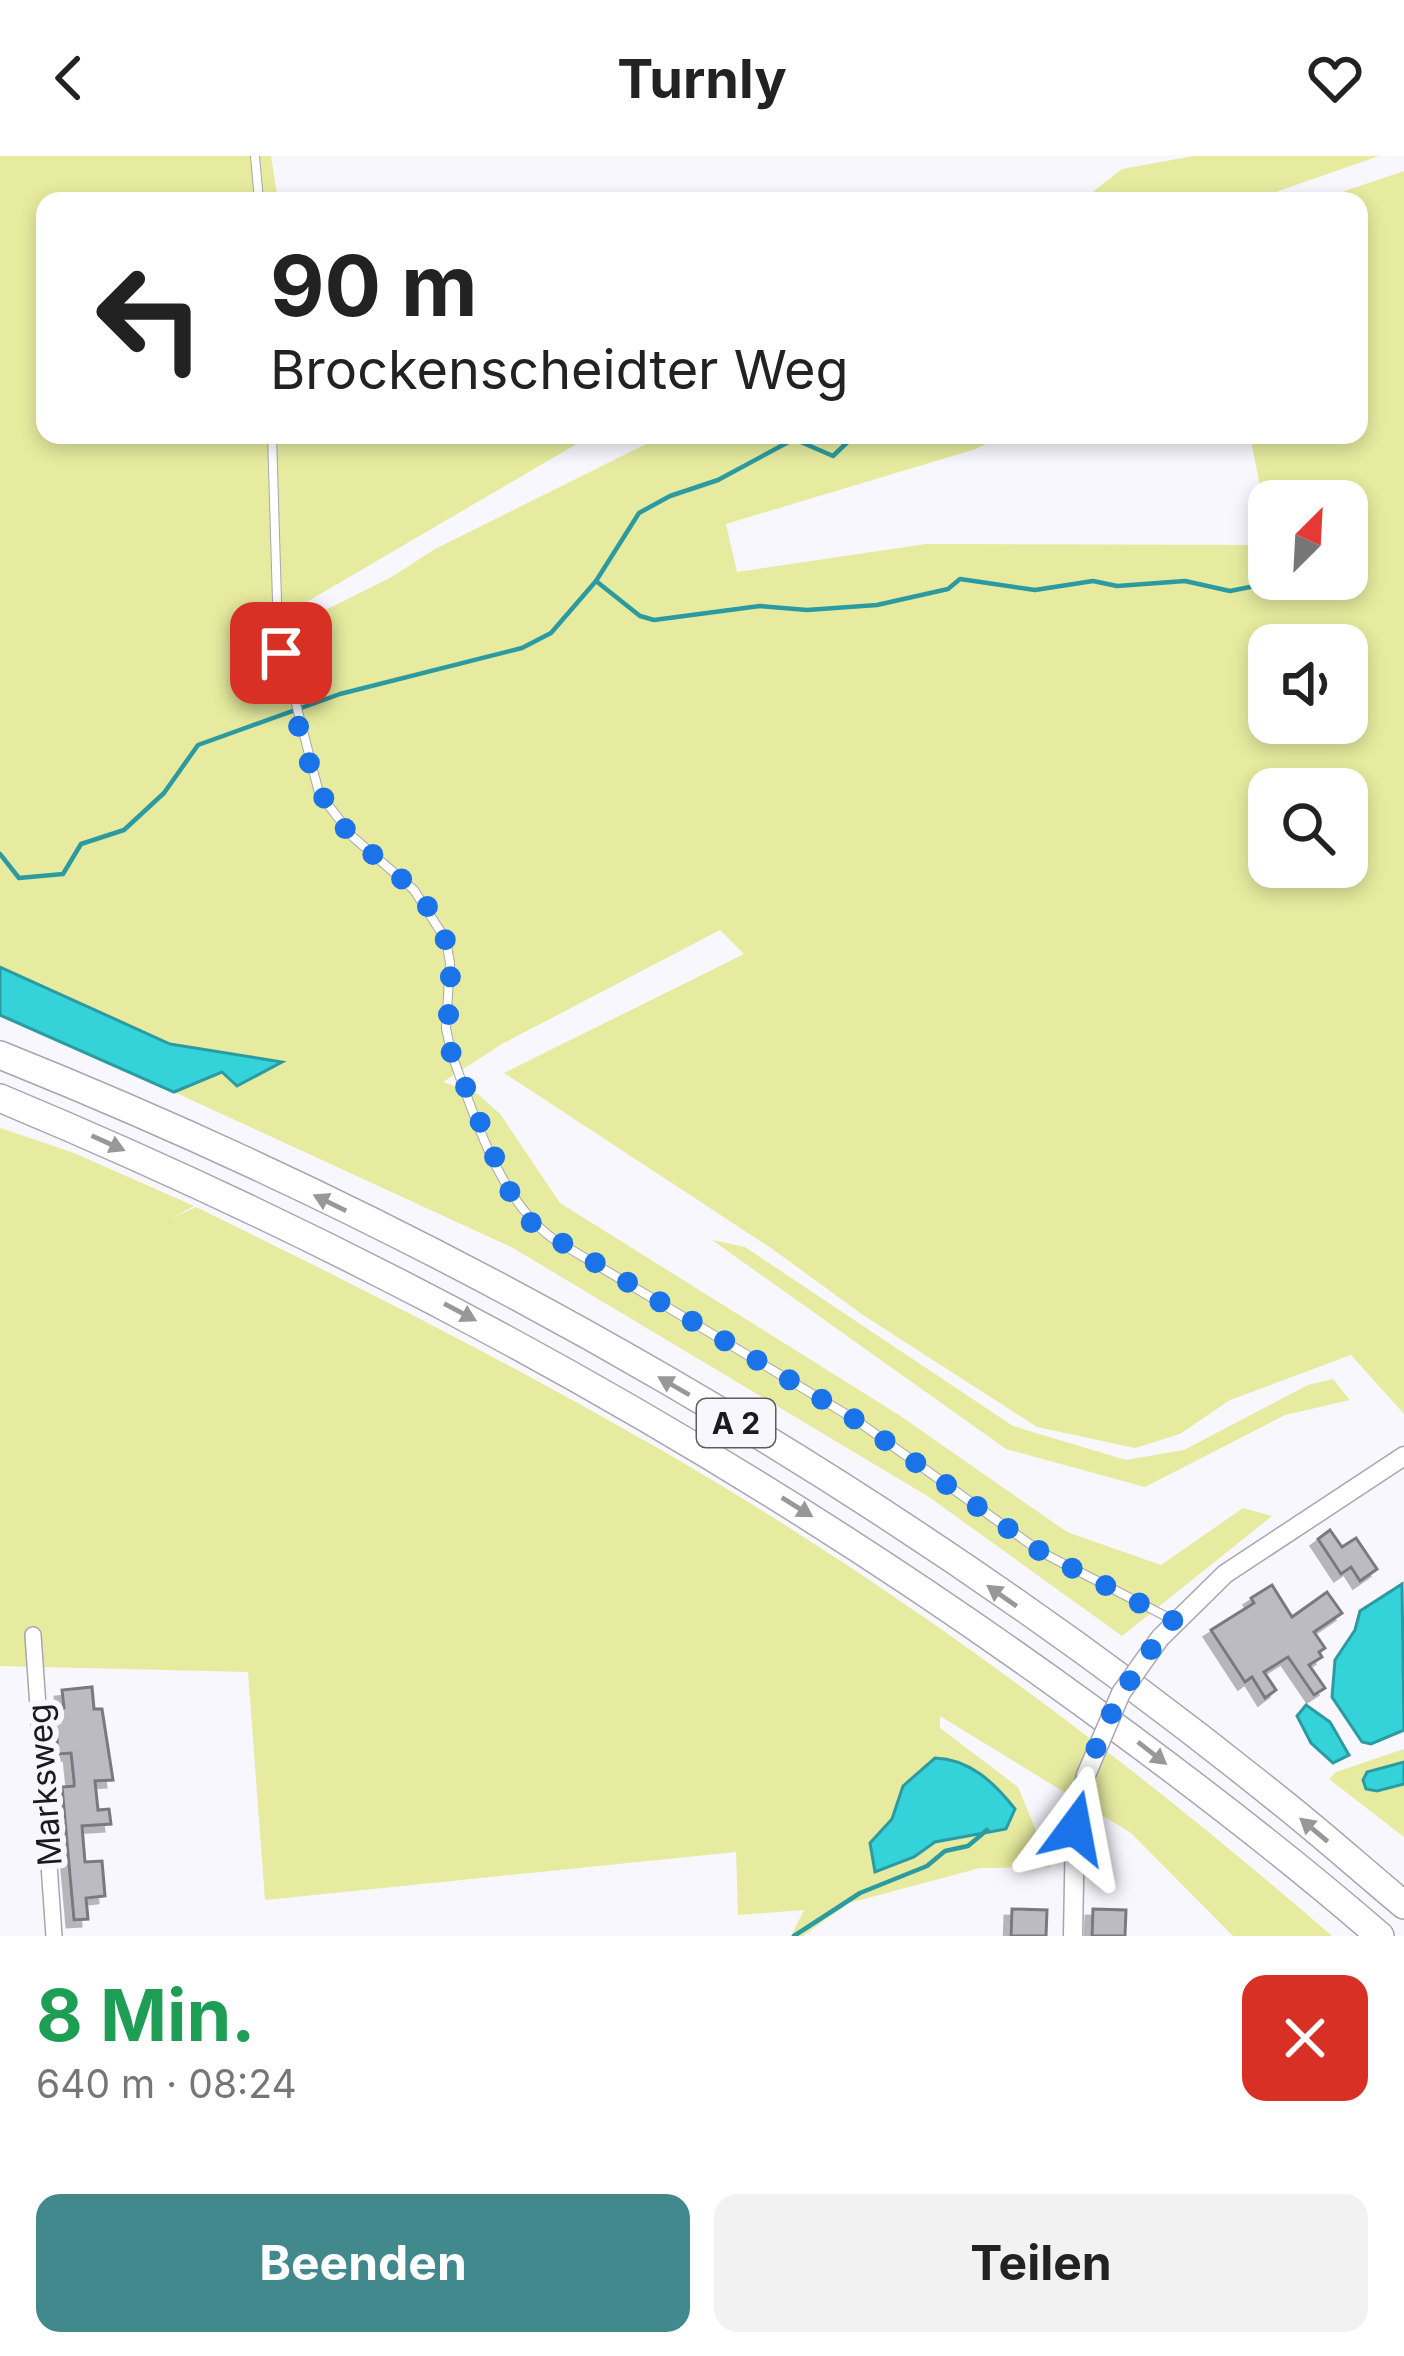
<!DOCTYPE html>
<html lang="de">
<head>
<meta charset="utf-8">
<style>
  :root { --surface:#fff; --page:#f2f2f2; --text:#222; --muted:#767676; --accent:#41898c }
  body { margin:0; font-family:Inter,sans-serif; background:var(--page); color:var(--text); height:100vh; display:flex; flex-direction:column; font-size:45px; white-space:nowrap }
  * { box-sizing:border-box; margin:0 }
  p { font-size:39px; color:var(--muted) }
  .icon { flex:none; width:66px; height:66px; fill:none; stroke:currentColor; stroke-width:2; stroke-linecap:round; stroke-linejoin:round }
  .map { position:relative; height:1780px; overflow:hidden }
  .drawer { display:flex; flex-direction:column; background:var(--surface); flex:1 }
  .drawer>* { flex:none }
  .banner { position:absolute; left:36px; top:36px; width:1332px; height:252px; border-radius:24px; box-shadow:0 6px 18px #0003; background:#fff; color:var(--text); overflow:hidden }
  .needle { width:78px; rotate:24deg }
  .controls { position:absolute; left:1248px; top:324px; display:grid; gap:24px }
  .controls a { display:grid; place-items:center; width:120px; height:120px; border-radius:24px; background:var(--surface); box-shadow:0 6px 18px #0003; font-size:60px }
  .pin { position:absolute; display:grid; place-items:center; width:102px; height:102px; color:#fff; margin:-51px; border-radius:24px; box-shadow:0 6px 18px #0006 }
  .me { position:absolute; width:132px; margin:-66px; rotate:13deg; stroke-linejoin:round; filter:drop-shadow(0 0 9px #0008) }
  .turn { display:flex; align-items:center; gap:42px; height:252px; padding:0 36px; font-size:54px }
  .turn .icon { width:156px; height:156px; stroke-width:2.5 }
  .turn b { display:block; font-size:84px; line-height:102px }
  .round { display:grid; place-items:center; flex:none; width:126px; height:126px; border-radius:24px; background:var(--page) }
  .overview { display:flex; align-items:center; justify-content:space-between; height:204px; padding:0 36px }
  h1 { font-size:72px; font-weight:700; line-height:90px; color:#1e9e55 }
  .cta { display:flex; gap:24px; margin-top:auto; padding:24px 36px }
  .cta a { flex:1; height:138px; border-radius:24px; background:var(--accent); color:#fff; font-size:48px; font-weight:700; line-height:138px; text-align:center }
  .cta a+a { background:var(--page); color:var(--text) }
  header { display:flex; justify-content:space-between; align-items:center; height:156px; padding:0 36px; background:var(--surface); font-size:54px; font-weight:700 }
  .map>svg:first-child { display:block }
  .green { fill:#e6eb9f; fill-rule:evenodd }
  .water { fill:#34d2d9; stroke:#2c9ba1; stroke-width:3 }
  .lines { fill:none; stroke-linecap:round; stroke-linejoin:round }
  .stream { stroke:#2c9ba1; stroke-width:4.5 }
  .building { fill:#bcbbc3; stroke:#797980; stroke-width:3; filter:url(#shadow) }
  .service-casing { stroke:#a7a6ae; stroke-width:10 }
  .minor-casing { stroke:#a7a6ae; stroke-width:18 }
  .tertiary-casing { stroke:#a7a6ae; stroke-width:21 }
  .motorway-casing { stroke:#a7a6ae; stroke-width:30 }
  .service { stroke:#fff; stroke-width:8 }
  .minor { stroke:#fff; stroke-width:15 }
  .tertiary { stroke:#fff; stroke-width:18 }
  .motorway { stroke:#fff; stroke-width:27 }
  .tertiary-bridge-casing { stroke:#a7a6ae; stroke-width:21; stroke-linecap:butt }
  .tertiary-bridge { stroke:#fff; stroke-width:18 }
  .oneway { fill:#989899 }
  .route { stroke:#1a73e8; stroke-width:21; stroke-dasharray:0 37.8 }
  .labels { text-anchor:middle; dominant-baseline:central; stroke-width:12; stroke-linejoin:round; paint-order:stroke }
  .shield { fill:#f8f7fe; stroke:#5d5c60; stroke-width:3 }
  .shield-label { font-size:30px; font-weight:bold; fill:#1b1a1d }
  .street-label { font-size:33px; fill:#1b1a1d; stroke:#f8f7fe }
</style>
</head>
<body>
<header><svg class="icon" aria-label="back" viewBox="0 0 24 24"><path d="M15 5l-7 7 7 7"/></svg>Turnly<svg class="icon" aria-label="heart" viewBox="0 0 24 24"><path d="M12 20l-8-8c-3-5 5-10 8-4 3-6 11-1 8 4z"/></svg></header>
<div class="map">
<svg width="1404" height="1780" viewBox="0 0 1404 1780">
  <defs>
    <filter id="shadow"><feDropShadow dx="-7" dy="7" stdDeviation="0" flood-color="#0004"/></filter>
  </defs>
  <rect width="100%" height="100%" fill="#f8f7fe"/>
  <g class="green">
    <path d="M 0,0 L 271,0 L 278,45 L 45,45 L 45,279 L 592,279 L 298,451 L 291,471 L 390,422 L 435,393 L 664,279 L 1005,279 L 976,293 L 726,368 L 737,416 L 926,388 L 1269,389 L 1269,423 L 1347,423 L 1347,345 L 1269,345 L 1269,376 L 1250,279 L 1359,279 L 1359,45 L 1315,45 L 1404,15 L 1404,1258 L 1351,1199 L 1230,1244 L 1180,1278 L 1135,1292 L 1037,1271 L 863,1159 L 771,1092 L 504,917 L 744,798 L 720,774 L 502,888 L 443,926 L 478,938 L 501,959 L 560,1047 L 899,1259 L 1067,1376 L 1161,1409 L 1243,1352 L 1272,1360 L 1122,1480 L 929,1341 L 513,1092 L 174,936 L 222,916 L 280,905 L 171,888 L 0,811 ZM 1269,489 L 1347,489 L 1347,567 L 1269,567 ZM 1269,633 L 1347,633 L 1347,711 L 1269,711 Z"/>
    <polygon points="1194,0 1379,0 1250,45 1081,45 1122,13"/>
    <path d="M 0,972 L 74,997 L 194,1050 L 172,1062 L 196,1051 C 352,1127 506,1205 656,1291 C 897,1430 1122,1598 1332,1780 L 1233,1780 L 1131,1677 L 940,1560 L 940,1572 L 1018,1631 L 1051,1711 L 980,1712 L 849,1747 L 803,1780 L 791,1780 L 804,1754 L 738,1759 L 736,1696 L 265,1744 L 248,1516 L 0,1510 Z"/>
    <polygon points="712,1084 745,1091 1013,1270 1126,1304 1184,1294 1308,1229 1333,1223 1350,1244 1285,1259 1145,1331 1006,1293"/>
    <polygon points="1404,1593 1404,1681 1329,1623 1336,1616"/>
  </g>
  <g class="water">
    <polygon points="0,811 170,888 282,906 237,930 222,916 174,936 0,859"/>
    <polygon points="1402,1428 1404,1574 1371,1588 1362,1586 1332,1541 1335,1504 1355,1474 1360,1455"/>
    <polygon points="1306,1549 1330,1566 1349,1599 1333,1607 1311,1587 1297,1560"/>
    <path d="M 935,1602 C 969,1603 994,1626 1015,1653 L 1006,1673 L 935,1686 L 914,1701 L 875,1716 L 870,1687 L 892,1663 L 903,1630 Z"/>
    <polygon points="1404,1606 1404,1628 1377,1635 1366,1633 1363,1624 1367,1616"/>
  </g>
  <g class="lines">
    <g class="stream">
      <polyline points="596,425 640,460 654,464 760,450 807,454 877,449 948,433 960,423 1035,434 1093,425 1117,430 1185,425 1230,435 1255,430"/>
      <polyline points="0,698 19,722 63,718 81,688 124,674 164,637 198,589 340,538 522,492 551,477 596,425 639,357 670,340 718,324 794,283 833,300 855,279"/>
      <polyline points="794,1780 860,1737 927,1710 945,1695 968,1690 987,1674"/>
    </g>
  </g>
  <g class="building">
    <polygon points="1330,1374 1342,1391 1356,1382 1377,1413 1360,1425 1351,1411 1341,1418 1318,1383"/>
    <polygon points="1272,1429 1292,1461 1327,1436 1342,1457 1314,1476 1325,1492 1319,1496 1322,1501 1309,1509 1325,1532 1314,1539 1288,1501 1264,1516 1276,1534 1265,1542 1252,1521 1245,1526 1211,1474 1254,1447 1251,1442"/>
    <polygon points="92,1531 94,1553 102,1553 113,1624 95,1625 98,1654 109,1653 111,1668 82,1670 85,1706 102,1705 105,1740 86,1742 88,1763 74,1764 62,1631 74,1630 74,1625 71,1597 58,1598 55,1557 64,1552 62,1534"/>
    <polygon points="1012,1753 1047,1754 1046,1780 1011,1780"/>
    <polygon points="1093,1753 1126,1754 1125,1780 1092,1780"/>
  </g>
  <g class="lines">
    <defs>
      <g id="service">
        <polyline points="255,0 259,45"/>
        <path d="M 272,279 L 278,478 L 319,637 L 353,681 L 414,734 L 446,784 L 450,807 L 446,872 L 451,896 C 474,959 499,1045 555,1084 L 856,1264 L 1041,1396 L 1173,1464"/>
      </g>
      <polyline id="minor" points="33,1479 54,1780"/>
      <g id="tertiary">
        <polyline points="1160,1482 1225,1418 1404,1300"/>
        <polyline points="1073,1780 1075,1672 1086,1619"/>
      </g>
      <g id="motorway">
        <path d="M 0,899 C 457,1082 896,1335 1279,1644 C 1322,1678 1362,1714 1404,1749"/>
        <path d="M 0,942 C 372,1097 723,1289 1051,1524 C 1164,1605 1275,1689 1380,1780"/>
      </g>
    </defs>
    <use href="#service" class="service-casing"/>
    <use href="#minor" class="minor-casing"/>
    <use href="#tertiary" class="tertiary-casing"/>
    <use href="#motorway" class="motorway-casing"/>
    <use href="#service" class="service"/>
    <use href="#minor" class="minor"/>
    <use href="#tertiary" class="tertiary"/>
    <use href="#motorway" class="motorway"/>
    <defs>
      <polyline id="tertiary-bridge" points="1086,1619 1121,1537 1160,1482"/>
    </defs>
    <use href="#tertiary-bridge" class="tertiary-bridge-casing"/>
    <use href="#tertiary-bridge" class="tertiary-bridge"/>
  </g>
  <defs><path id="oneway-solid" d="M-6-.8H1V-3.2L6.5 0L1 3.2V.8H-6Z" transform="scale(3)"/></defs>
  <g class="oneway">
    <use href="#oneway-solid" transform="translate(108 987) rotate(24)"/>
    <use href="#oneway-solid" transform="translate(330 1047) rotate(-154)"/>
    <use href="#oneway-solid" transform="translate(460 1156) rotate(28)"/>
    <use href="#oneway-solid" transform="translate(674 1230) rotate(-150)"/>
    <use href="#oneway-solid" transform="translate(797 1351) rotate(32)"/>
    <use href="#oneway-solid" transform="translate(1002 1440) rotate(-145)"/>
    <use href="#oneway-solid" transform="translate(1152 1597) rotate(38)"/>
    <use href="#oneway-solid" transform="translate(1314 1674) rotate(-140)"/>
  </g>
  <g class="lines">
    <path class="route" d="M 281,497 C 293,545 307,625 337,663 C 371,706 428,729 446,786 C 457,817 443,857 451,896 L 507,1031 L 528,1064 L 541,1074 L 856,1264 L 1041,1396 L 1174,1465 C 1123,1524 1086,1594 1075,1672"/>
  </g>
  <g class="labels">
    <rect class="shield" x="697" y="1243" width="78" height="48" rx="9"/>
    <g class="shield-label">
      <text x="736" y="1267">A 2</text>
    </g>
    <g class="street-label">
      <text transform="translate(44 1629) rotate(-94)">Marksweg</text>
    </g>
  </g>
</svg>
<div class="controls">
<a><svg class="needle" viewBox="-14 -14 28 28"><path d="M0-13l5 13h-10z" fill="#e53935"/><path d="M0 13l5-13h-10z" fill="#767676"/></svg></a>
<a><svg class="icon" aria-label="sound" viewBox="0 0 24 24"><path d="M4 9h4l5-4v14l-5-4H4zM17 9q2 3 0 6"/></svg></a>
<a><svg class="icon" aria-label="search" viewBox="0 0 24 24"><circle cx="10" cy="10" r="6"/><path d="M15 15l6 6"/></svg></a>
</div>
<div class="pin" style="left:281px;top:497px;background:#d93025"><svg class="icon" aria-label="arrive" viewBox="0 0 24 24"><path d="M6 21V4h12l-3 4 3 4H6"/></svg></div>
<svg class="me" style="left:1075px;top:1672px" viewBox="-20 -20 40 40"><path d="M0-17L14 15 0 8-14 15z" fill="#1a73e8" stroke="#fff" stroke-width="4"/></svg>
<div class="banner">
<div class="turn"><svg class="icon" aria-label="left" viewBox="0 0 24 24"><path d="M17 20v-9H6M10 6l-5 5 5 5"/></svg><div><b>90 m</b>Brockenscheidter Weg</div></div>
</div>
</div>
<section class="drawer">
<div class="overview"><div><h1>8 Min.</h1><p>640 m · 08:24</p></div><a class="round" style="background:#d93025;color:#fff"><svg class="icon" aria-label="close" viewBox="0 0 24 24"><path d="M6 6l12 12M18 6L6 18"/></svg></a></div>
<div class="cta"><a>Beenden</a><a>Teilen</a></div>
</section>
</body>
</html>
